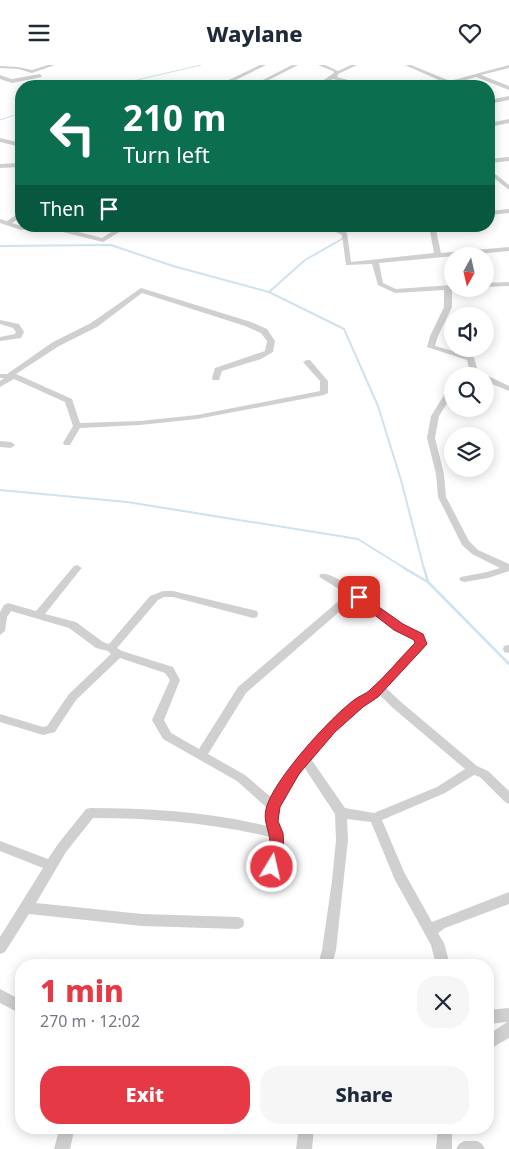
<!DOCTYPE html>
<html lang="en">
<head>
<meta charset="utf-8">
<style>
  :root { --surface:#fff; --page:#f6f6f7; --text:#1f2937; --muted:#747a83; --accent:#e63946 }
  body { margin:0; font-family:"Noto Sans",sans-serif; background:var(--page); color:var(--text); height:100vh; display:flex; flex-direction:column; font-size:19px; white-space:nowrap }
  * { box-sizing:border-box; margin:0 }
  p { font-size:16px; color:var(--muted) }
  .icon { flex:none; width:28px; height:28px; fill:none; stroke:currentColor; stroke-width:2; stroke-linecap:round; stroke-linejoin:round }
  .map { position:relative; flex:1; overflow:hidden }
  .panel { position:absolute; left:15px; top:894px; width:479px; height:175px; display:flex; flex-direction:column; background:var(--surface); border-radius:20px; box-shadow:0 2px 12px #0003 }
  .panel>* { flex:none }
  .guide { position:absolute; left:15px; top:15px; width:480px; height:152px; border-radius:20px; box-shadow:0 2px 12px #0003; background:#0b6e4f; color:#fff; overflow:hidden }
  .needle { width:32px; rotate:188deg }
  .fabs { position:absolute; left:444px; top:182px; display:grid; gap:10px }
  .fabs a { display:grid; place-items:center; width:50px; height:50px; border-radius:50%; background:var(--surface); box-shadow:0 2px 12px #0003; font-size:25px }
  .pin { position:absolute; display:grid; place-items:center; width:42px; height:42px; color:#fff; margin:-21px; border-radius:10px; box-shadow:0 2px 8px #0006 }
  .me { position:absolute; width:55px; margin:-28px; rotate:9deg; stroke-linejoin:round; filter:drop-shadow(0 0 4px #0008) }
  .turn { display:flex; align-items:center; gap:18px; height:105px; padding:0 25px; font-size:22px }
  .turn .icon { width:65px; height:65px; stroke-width:2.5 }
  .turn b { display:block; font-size:35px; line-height:42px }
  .then { display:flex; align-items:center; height:48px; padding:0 25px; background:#0003; gap:10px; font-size:19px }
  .round { display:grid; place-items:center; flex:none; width:52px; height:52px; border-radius:20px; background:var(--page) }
  .head { display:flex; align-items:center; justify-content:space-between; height:85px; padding:0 25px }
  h1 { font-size:30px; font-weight:800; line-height:38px; color:var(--accent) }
  .primary-button { display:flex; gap:10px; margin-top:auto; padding:10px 25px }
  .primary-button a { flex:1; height:58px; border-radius:20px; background:var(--accent); color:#fff; font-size:20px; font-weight:800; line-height:58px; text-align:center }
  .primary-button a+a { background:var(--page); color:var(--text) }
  header { display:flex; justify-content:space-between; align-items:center; height:65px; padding:0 25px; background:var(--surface); font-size:22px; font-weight:800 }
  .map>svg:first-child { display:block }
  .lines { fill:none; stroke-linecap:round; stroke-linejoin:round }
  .stream-far2 { stroke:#cfe2ee; stroke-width:1 }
  .stream-far1 { stroke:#cfe2ee; stroke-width:2 }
  .stream { stroke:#cfe2ee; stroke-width:2.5 }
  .minor { fill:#d0d0d0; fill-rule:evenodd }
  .route { fill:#e63946; stroke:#96252e }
</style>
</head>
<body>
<header><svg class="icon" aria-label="menu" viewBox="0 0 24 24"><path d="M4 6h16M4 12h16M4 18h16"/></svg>Waylane<svg class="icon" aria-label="heart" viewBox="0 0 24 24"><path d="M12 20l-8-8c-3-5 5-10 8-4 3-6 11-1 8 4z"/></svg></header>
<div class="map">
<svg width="509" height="1084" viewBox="0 0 509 1084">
  <rect width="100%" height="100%" fill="#fff"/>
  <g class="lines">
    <g class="stream-far2">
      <polyline points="111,21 201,0"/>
      <polyline points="0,55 21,48"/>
    </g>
    <g class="stream-far1">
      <polyline points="0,181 111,180 173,201 269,227 344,264 378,341 401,415 424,504"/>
      <polyline points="269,227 305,195 342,174 348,161"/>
      <polyline points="0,425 127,437 358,474 406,504"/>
    </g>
    <g class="stream">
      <polyline points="404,503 428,517 509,599"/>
      <polyline points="424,503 428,517"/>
    </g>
    <g class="minor">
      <polygon points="48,0 55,0 32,8 18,4 0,3 0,1 18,2 32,5"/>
      <polygon points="260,0 266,0 226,20 226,21 218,20"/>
      <polygon points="292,0 298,0 257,21 251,21"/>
      <polygon points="318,0 325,0 338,6 351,0 357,0 338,9 337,12 371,21 363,21 333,14 320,21 315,21 334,8 333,6"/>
      <polygon points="405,0 411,0 450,16 509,0 509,3 481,10 509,21 509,25 476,12 450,20"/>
      <polygon points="40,9 42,12 12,18 0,14 0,10 12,14"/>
      <polygon points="509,31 509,35 489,39 489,35"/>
      <polygon points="509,54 509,58 489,62 489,58"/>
      <polygon points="0,73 21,78 21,82 0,77"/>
      <polygon points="509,92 509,96 489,98 489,94"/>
      <polygon points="21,98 21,102 0,103 0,99"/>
      <polygon points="489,104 509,120 509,125 489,109"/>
      <polygon points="509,144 509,148 489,150 489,146"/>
      <polygon points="21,147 21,152 12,158 21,161 59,162 102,173 121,161 129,161 103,177 59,166 32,163 21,165 0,158 0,154 7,156"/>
      <polygon points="324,161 333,161 347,168 351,197 434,188 429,161 435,161 441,188 509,182 509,186 379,198 383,218 396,224 452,220 452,242 438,271 435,281 474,292 479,311 471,311 467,295 427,282 430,271 444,242 444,225 395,228 378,220 372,199 346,200 342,170"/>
      <polygon points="509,217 509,221 485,222 485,218"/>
      <polygon points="141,223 251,257 267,264 275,276 273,287 261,294 222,306 219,315 213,315 212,313 215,303 265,286 267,276 261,268 245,261 142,228 97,262 59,281 16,309 72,334 80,358 140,356 197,350 320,326 320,316 303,297 307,295 310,295 328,316 328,328 324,330 197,354 140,360 80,363 70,380 64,380 63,378 73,361 65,337 14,314 0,322 0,316 4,313 0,313 0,309 7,309 53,277 91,258"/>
      <polygon points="0,255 19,259 24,267 21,273 0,276 0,272 15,269 16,267 13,263 0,259"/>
      <polygon points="483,311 488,311 509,321 509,326 485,316 485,311"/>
      <polygon points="449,322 452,322 452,330 439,351 435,373 444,409 446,432 469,476 478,485 509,499 509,506 488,513 464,517 461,516 459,514 461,512 487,507 500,503 472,489 462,480 438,432 436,409 427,373 431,351"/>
      <polygon points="0,376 11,377 15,380 11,383 0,382"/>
      <path d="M 77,500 L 82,503 L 80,505 L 45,549 L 76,557 L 103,577 L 109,579 L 150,531 L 163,526 L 173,526 L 257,546 L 258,549 L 257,552 L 253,553 L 173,532 L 164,532 L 158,535 L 117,583 L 122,586 L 173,602 L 180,615 L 164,655 L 171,668 L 199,684 L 238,622 L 347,529 L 321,513 L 319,511 L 321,509 C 336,505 386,550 402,559 C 408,563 416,566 423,569 L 426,579 L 425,582 L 386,623 L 401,637 L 477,701 L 488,706 L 509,726 L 509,739 L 505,737 L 480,712 L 474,710 L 445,728 L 382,755 L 404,807 L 432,857 L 509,827 L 509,839 L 445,863 L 438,868 L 444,878 L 450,900 L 436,900 L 431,880 L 395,815 L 371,757 L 347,754 L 348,775 L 336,885 L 332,900 L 318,900 L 322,885 L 332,816 L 336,775 L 335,749 L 304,702 L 279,742 L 277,756 L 282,768 L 283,785 L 276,806 L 272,807 L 268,806 L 266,802 L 271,785 L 270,772 C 212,758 153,753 93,753 L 66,787 L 36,838 L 142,849 L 238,852 L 243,854 L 244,858 L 243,862 L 238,864 L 142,861 L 29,849 L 5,887 L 0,889 L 0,872 L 43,803 L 0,786 L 0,776 L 48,794 L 58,779 L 86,744 L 90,743 C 150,743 209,747 267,761 L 265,756 L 267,743 L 237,716 L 163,674 L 152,655 L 170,615 L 165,608 L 120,593 L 76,635 L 55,667 L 43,670 L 0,657 L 0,649 L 43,662 L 47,661 L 69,629 L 111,589 L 108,586 L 96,583 L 69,563 L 11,546 L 7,552 L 5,566 L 0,570 L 0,547 L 4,540 L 8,538 L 36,546 L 74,501 ZM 354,534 L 394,565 L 414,574 L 416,578 L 370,626 L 354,635 L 326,660 L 290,703 L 272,733 L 245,710 L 208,689 L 246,628 ZM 380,630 L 393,643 L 465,704 L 437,722 L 374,748 L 345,743 L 311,694 L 334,666 L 362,641 Z"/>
      <polygon points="508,580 509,580 509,588 504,587 503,584 504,581"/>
      <polygon points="0,924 21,935 21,949 0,938"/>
      <polygon points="509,943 509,973 488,985 488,970 507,957 488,959 488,945"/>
      <polygon points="60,1062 75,1062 70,1084 54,1084"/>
      <polygon points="299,1062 314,1062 312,1084 296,1084"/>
      <polygon points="438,1062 452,1062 452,1084 436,1084"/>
      <polygon points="464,1076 477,1076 482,1079 485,1084 456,1084 459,1079"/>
    </g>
  </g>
  <path class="route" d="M 359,528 L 403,559 L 423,569 L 427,579 L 378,632 L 363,642 L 335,667 L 299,709 L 280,742 L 278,756 L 283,768 L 284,784 L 278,806 L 272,808 L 267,806 C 264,798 270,786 270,777 C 269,764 263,756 266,744 C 272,716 331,652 354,635 C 359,631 366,629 370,625 C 386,611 400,593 415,578 L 414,575 L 394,565 L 355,535 L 353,532 L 355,529 Z"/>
</svg>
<div class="fabs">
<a><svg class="needle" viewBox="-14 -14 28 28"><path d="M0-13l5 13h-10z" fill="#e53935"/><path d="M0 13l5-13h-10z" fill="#747a83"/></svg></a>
<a><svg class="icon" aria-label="sound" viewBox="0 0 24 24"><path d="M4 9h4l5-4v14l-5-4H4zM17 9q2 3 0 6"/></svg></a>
<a><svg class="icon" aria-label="search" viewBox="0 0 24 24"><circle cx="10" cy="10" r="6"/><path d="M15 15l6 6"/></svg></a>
<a><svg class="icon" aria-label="layers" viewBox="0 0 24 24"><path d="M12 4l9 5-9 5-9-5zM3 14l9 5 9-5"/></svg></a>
</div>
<div class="pin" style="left:359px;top:532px;background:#d93025"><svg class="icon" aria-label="arrive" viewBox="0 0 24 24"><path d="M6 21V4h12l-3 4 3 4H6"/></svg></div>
<svg class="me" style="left:272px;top:802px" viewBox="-20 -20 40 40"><circle r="17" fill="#e63946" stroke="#fff" stroke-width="3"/><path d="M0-11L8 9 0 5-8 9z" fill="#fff"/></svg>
<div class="guide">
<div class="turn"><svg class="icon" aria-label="left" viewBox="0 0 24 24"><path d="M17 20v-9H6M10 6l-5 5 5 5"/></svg><div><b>210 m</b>Turn left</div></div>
<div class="then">Then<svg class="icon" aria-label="arrive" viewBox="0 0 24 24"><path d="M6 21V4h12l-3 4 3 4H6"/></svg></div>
</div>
<section class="panel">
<div class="head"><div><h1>1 min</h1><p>270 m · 12:02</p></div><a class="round"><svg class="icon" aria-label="close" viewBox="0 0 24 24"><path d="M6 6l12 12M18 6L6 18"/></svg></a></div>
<div class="primary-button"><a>Exit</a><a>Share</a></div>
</section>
</div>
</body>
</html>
